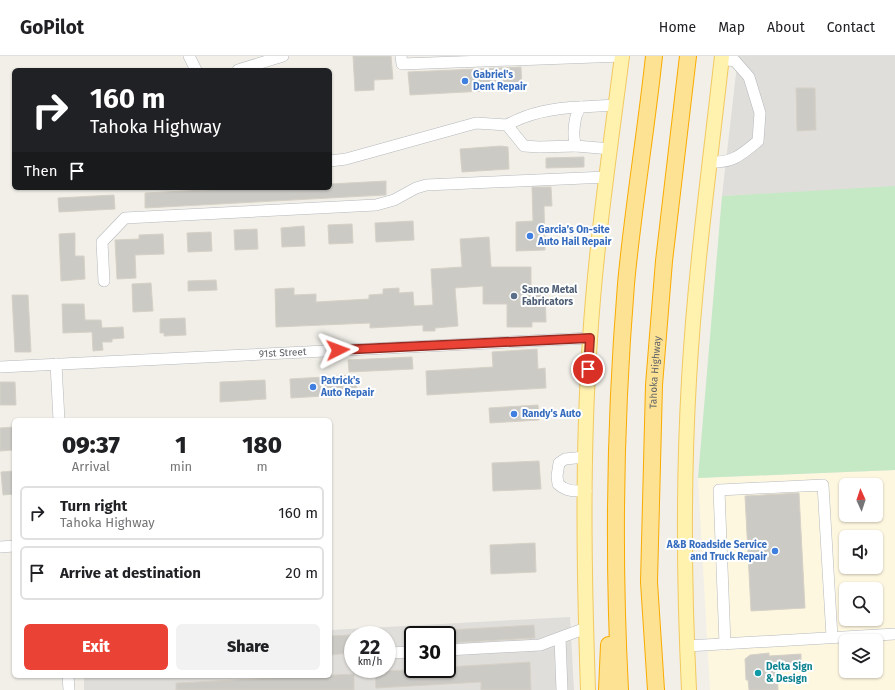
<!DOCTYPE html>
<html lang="en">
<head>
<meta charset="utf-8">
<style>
  :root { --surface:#fff; --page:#f2f2f2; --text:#202124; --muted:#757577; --line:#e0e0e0; --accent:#ea4335 }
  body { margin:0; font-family:"Fira Sans",sans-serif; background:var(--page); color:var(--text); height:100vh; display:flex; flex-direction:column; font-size:15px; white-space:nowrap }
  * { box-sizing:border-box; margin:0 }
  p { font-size:13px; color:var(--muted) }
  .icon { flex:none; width:22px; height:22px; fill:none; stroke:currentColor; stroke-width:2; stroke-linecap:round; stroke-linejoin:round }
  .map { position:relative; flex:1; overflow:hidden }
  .details { position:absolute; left:12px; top:362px; width:320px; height:260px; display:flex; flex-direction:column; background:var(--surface); border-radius:6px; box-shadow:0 1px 3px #0004 }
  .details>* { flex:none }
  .hud { position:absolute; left:12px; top:12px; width:320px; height:122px; border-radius:6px; box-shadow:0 1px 3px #0004; background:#202124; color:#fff; overflow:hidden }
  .needle { width:26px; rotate:357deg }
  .tools { position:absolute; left:839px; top:422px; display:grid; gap:8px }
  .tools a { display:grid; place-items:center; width:44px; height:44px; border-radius:6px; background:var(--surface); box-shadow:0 1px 3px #0004; font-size:20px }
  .speed { position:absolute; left:344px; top:570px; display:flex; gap:8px; font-size:20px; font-weight:700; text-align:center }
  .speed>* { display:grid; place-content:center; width:52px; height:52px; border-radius:50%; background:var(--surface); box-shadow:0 1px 3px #0004; line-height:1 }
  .speed small { font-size:10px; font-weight:400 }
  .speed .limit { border:2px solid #111; border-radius:6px; background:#fff; color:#111 }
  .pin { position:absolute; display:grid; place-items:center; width:34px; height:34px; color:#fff; margin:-17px; border:2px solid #fff; border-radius:50%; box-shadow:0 1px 4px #0007 }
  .me { position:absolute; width:44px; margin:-22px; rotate:87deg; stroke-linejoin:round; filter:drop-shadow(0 0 3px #0008) }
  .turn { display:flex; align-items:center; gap:14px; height:84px; padding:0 12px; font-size:18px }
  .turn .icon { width:52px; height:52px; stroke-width:2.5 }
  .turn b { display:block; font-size:28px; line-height:34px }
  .then { display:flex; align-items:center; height:38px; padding:0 12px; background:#0003; gap:8px; font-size:15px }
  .eta { display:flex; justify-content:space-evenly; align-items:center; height:68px; text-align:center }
  .eta b { font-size:24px; font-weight:800; line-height:28px }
  .action { display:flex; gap:8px; margin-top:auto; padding:8px 12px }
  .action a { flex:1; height:46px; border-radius:6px; background:var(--accent); color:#fff; font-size:16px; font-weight:800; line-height:46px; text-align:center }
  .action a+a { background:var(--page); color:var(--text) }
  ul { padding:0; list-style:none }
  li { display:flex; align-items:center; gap:12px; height:54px; margin:0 8px 6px; padding:0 4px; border:2px solid var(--line); border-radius:6px }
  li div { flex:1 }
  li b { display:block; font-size:15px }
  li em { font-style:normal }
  header { display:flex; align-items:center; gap:24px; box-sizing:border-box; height:56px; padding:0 20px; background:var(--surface); border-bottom:1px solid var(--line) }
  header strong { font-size:19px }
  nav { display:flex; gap:22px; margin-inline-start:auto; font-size:14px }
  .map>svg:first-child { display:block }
  .commercial { fill:#fef7e0; fill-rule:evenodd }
  .industrial { fill:#e0deda; fill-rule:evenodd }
  .green { fill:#c5e8c5 }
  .building { fill:#cccac5; stroke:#d6d1c6 }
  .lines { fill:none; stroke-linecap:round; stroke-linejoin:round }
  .minor-casing { stroke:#b5b8bc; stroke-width:12 }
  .major-casing { stroke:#f2c960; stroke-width:16 }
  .highway-casing { stroke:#f9ab00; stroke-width:18 }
  .minor { stroke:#fff; stroke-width:11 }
  .major { stroke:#fff2af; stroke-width:14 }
  .highway { stroke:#fde293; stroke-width:16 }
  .route-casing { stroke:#982c22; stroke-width:10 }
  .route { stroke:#ea4335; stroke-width:7 }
  .shop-dot { fill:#3f7fe0; stroke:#fff; stroke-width:1.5 }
  .service-dot { fill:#5c6f8a; stroke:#fff; stroke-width:1.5 }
  .culture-dot { fill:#0f9aa8; stroke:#fff; stroke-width:1.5 }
  .labels { text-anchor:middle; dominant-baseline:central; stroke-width:4; stroke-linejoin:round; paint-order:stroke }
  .shop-label { font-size:10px; font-weight:bold; fill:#366cbe; stroke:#fff; text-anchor:start }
  .service-label { font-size:10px; font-weight:bold; fill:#4e5e75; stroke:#fff; text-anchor:start }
  .street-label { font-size:10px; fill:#5f6368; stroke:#fff }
  .culture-label { font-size:10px; font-weight:bold; fill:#0d838f; stroke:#fff; text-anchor:start }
</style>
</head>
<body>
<header>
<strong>GoPilot</strong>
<nav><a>Home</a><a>Map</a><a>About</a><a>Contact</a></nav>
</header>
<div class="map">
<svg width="895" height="634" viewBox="0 0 895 634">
  <rect width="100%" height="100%" fill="#f1efe8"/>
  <path class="commercial" d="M 895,414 L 895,634 L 710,634 L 698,422 ZM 846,429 L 876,429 L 876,459 L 846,459 ZM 846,481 L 876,481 L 876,511 L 846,511 ZM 846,533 L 876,533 L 876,563 L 846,563 ZM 846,585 L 876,585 L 876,615 L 846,615 Z"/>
  <g class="industrial">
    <polygon points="738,0 895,0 895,131 722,140"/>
    <path d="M 570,561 L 574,634 L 84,634 L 84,620 L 330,620 L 330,574 ZM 353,579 L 387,579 L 387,613 L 353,613 ZM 413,579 L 447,579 L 447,613 L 413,613 Z"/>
  </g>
  <polygon class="green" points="895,130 895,414 698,422 722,140"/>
  <g class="building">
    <polygon points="353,0 391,0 393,23 374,24 374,34 355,35"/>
    <polygon points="521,11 522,33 410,39 408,16"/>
    <polygon points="796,32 815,32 816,74 797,75"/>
    <polygon points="501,90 508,91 509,113 462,116 460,93"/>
    <polygon points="584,101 584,111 546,112 546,102"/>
    <polygon points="386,125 386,139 385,139 145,152 145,137 248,132 330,132 330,128"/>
    <polygon points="532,131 551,131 552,150 544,150 545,194 516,195 516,166 533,165"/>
    <polygon points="114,139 115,153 59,156 58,142"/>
    <polygon points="413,165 414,184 376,186 375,167"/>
    <polygon points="352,168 353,187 329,188 328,169"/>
    <polygon points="304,170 305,190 282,191 281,172"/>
    <polygon points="257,173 258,193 235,194 234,174"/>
    <polygon points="211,176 212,195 188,196 187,177"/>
    <polygon points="75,177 75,200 84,200 85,223 61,225 59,178"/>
    <polygon points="163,178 164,198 135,199 136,222 117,223 115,184 139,183 139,179"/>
    <polygon points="489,181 491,211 531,211 531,232 545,232 546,266 532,266 532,271 507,271 507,248 483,248 483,230 455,232 458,270 435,272 435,275 423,275 423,269 370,272 370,267 276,271 275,233 294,232 294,239 316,238 316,246 369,243 369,239 383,238 383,233 399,232 399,237 413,236 414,250 433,249 431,213 462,211 460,183"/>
    <polygon points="216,224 217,234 188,235 188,225"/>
    <polygon points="151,227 153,255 133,256 132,228"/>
    <polygon points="12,239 28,239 31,296 15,296"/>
    <polygon points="62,248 84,248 85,264 101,264 102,272 123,271 124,282 112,283 112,286 102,286 103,294 93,295 92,276 63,277"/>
    <polygon points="185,262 186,279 164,280 164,277 160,277 160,263"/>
    <polygon points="537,293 538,313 545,312 546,332 427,339 426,315 493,311 492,296"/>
    <polygon points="412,301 413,313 349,316 348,304"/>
    <polygon points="356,319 357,338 291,342 290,323"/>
    <polygon points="265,324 266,343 220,346 220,326"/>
    <polygon points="0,326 15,326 16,349 0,349"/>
    <polygon points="538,349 539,364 490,367 489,352"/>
    <polygon points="14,371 14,394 0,395 0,372"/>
    <polygon points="539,405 541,433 493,435 492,407"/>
    <polygon points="14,415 14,438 3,439 1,416"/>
    <polygon points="799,437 805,552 751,555 745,440"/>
    <polygon points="535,487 536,516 491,518 490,489"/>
    <polygon points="534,569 535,582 447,587 447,574"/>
    <polygon points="351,579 352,597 330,599 330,580"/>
    <polygon points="769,597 769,600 801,598 801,611 777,612 778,634 749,634 748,624 746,624 745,603 750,599"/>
    <polygon points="530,606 531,634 481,634 481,626 376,632 375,615 447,613 447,611"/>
    <polygon points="354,618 354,634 176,634 176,627"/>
  </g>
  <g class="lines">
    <defs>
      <g id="minor">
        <polyline points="189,0 196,14"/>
        <polyline points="401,0 402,8 622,0"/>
        <polyline points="238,14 283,0"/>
        <path d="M 507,69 C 530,56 554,52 581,51"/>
        <path d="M 611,93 L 576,90 C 572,81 574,58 581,51 L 616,49"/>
        <polyline points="330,105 346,103 476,67 507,69 524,90 539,91 576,90"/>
        <path d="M 711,106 C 733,107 741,99 758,85 L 760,57 L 749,21 L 735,5 L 722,3"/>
        <polyline points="104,225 102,186 125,162 376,149 394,144 416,132 426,129 607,121"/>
        <polyline points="56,308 59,364"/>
        <path id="s1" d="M 0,311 L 590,282"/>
        <path d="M 585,401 L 565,403 L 559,407 L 557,420 L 558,428 C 567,436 574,435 586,435"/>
        <polyline points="0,491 14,490"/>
        <polyline points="560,582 562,634"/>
        <polyline points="725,588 719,434 823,429 832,581"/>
        <polyline points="687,590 895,578"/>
        <polyline points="447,594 540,589 586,572"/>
        <polyline points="387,597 413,596"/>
        <polyline points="68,620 69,634"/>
      </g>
      <g id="major">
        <path d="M 588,634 C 584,517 582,400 590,283 C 596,188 610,94 622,0"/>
        <path d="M 689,634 C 684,531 683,428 689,324 C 695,216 710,108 722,0"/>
      </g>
      <g id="highway">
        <polyline points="607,634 609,589"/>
        <path d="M 620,634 C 613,499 615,363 626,228 C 633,152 646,76 654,0"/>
        <path id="s2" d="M 656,634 L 649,526 L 654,329 L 664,205 L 688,0"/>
      </g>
    </defs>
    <use href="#minor" class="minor-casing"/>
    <use href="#major" class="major-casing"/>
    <use href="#highway" class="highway-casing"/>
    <use href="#minor" class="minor"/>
    <use href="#major" class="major"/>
    <use href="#highway" class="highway"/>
  </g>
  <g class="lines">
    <defs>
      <polyline id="route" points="338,294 590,282 588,313"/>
    </defs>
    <use href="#route" class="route-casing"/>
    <use href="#route" class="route"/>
  </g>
  <g class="shop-dot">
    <circle cx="465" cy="25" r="4"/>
    <circle cx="530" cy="180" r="4"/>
    <circle cx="313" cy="331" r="4"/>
    <circle cx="514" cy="358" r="4"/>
    <circle cx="775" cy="495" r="4"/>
  </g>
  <circle class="service-dot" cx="514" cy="240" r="4"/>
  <circle class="culture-dot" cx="758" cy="617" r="4"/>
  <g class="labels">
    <g class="shop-label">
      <text x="473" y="19">Gabriel's<tspan x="473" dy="12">Dent Repair</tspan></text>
      <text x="538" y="174">Garcia’s On-site<tspan x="538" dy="12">Auto Hail Repair</tspan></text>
      <text x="321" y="325">Patrick's<tspan x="321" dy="12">Auto Repair</tspan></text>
      <text x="522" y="358">Randy's Auto</text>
      <text x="767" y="489" text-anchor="end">A&amp;B Roadside Service<tspan x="767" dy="12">and Truck Repair</tspan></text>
    </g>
    <g class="service-label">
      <text x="522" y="234">Sanco Metal<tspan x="522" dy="12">Fabricators</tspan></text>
    </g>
    <g class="street-label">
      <text stroke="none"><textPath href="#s1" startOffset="283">91st Street</textPath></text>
      <text stroke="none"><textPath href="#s2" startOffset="318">Tahoka Highway</textPath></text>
    </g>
    <g class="culture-label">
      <text x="766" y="611">Delta Sign<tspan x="766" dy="12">&amp; Design</tspan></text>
    </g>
  </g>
</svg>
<div class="tools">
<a><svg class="needle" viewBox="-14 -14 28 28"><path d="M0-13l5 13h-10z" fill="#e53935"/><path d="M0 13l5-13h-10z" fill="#757577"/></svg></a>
<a><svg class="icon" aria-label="sound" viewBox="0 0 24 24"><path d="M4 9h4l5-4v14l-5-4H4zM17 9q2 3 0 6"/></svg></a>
<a><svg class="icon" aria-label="search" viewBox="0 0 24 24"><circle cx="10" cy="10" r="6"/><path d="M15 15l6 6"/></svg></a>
<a><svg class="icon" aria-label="layers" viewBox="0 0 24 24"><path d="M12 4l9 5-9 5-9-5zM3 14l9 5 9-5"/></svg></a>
</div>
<div class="speed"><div>22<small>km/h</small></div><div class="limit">30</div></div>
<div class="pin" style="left:588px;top:313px;background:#d93025"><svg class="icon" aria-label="arrive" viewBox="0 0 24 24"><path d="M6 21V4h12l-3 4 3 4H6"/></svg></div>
<svg class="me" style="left:338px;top:294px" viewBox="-20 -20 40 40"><path d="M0-17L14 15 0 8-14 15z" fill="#ea4335" stroke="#fff" stroke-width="4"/></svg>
<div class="hud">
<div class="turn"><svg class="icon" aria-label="right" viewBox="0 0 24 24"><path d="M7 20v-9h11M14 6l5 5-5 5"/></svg><div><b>160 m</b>Tahoka Highway</div></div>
<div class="then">Then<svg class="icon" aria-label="arrive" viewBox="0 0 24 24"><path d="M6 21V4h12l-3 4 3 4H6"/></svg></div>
</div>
<section class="details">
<div class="eta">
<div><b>09:37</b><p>Arrival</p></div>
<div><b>1</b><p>min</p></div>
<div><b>180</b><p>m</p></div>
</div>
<ul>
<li><svg class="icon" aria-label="right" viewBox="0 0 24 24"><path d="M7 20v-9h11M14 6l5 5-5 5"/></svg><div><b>Turn right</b><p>Tahoka Highway</p></div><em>160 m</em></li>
<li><svg class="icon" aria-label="arrive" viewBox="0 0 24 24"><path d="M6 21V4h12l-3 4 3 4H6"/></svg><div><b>Arrive at destination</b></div><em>20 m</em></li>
</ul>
<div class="action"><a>Exit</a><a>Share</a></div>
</section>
</div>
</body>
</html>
